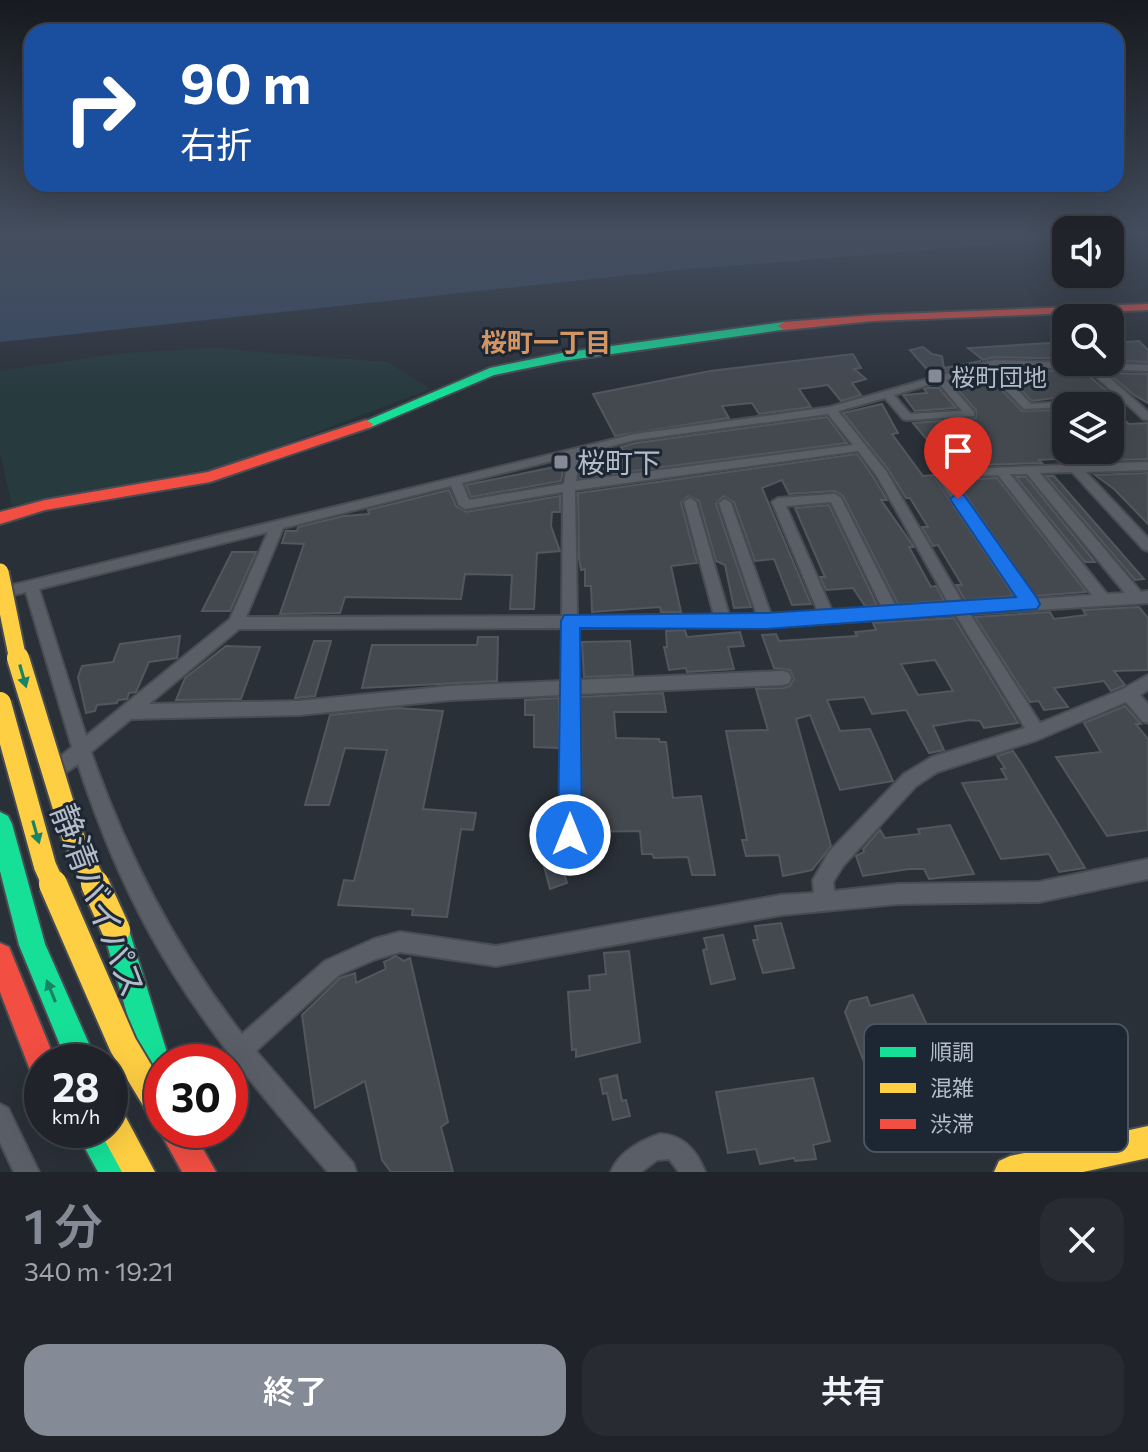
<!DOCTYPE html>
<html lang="ja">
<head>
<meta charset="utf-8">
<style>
  :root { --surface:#20242a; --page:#282c32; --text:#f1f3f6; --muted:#a2a4a8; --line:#3d4147; --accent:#848b96 }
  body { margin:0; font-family:Commissioner,"Noto Sans JP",sans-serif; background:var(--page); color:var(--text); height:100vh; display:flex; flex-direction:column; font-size:30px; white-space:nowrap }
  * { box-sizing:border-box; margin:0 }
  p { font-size:26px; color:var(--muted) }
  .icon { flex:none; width:44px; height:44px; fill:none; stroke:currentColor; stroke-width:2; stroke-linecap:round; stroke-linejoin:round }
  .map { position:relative; height:1172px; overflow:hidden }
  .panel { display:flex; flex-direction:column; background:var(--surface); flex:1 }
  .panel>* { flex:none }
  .banner { position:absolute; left:24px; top:24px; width:1100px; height:168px; border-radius:24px; box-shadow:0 8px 32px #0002,0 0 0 2px var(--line); background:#1a4fa0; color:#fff; overflow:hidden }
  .buttons { position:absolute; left:1052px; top:216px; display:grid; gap:16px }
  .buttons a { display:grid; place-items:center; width:72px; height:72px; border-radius:16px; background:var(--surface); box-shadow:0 8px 32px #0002,0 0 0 2px var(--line); font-size:40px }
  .speed { position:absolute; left:24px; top:1044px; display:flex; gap:16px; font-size:40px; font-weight:700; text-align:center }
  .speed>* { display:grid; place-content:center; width:104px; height:104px; border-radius:50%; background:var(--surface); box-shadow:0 8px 32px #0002,0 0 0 2px var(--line); line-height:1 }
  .speed small { font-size:20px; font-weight:400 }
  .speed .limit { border:12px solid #d22; background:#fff; color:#111 }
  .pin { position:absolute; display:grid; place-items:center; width:68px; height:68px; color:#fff; margin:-82px -34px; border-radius:50% 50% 50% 0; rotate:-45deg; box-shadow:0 0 8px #0007 }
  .pin .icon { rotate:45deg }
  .me { position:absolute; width:88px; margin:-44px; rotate:0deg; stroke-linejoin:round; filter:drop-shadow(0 0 6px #0008) }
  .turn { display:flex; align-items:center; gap:28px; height:168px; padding:0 24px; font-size:36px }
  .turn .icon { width:104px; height:104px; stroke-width:2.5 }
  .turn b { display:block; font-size:56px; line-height:68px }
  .round { display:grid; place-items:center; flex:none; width:84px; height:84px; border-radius:24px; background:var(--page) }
  .head { display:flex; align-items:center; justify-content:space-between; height:136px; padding:0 24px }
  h1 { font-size:48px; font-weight:600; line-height:60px; color:var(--accent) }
  .button { display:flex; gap:16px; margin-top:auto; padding:16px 24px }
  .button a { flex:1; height:92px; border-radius:24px; background:var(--accent); color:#fff; font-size:32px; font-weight:600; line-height:92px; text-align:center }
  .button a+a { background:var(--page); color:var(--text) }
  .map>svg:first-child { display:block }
  .green { fill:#273a3e }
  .water { fill:#384963 }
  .building { fill:#444950; stroke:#52575f; stroke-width:2; fill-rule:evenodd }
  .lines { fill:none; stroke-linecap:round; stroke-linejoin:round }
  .street-casing { stroke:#484c53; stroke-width:4 }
  .fast-casing { stroke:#484c53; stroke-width:4 }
  .slow-casing { stroke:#484c53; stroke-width:4 }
  .jam-casing { stroke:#484c53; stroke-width:4 }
  .street { fill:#5a5e66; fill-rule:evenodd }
  .fast { fill:#16e098; fill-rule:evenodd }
  .slow { fill:#ffcf43; fill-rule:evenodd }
  .jam { fill:#f24e42; fill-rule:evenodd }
  .slow-bridge-far2-casing { stroke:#474c53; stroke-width:21; stroke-linecap:butt }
  .slow-bridge-far1-casing { stroke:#474c53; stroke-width:26; stroke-linecap:butt }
  .slow-bridge-casing { stroke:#474c53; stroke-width:32; stroke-linecap:butt }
  .slow-bridge-far2 { stroke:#ffcf43; stroke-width:17 }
  .slow-bridge-far1 { stroke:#ffcf43; stroke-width:22 }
  .slow-bridge { stroke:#ffcf43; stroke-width:28 }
  .oneway { fill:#1a8366 }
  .route { fill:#1a73e8; stroke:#114b97; stroke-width:2 }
  .poi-dot { fill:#848b96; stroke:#1d2633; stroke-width:3 }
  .labels { text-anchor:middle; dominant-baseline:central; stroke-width:6; stroke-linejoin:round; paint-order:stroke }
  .far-poi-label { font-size:24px; fill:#b4bcc9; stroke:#1d2633; text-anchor:start }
  .far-neighbourhood-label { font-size:26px; font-weight:bold; fill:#d59563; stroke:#1d2633 }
  .poi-label { font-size:28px; fill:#b4bcc9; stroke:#1d2633; text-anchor:start }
  .near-street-label { font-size:34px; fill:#b4bcc9; stroke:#1d2633 }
  .key { fill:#1d2633; stroke:#4a5360; stroke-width:2 }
  .key-label { font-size:22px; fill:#b4bcc9 }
</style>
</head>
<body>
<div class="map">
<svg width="1148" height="1172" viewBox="0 0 1148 1172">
  <rect width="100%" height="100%" fill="#2a3038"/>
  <polygon class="green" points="214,348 387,362 431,389 227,466 12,506 0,453 0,371 122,353"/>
  <polygon class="water" points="0,232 1066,232 1066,239 676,270 0,342"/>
  <g class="building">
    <polygon points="1139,341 1148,350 1148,362 1110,361 1110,343"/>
    <polygon points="1066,342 1066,359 994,357 983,360 968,348"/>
    <polygon points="923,347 932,354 942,356 944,368 981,361 932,375 910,350"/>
    <polygon points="853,354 861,368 854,369 866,379 852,383 861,395 841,401 828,385 799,389 811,407 759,414 752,403 722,406 729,418 615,436 593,394 710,371"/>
    <polygon points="1001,369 1084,372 1113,396 1096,397 1092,393 1032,401"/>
    <polygon points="984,372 1022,411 1060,410 1066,416 1066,450 1110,450 1110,408 1129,424 1148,423 1148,459 1082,461 1070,458 1039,460 1042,463 949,466 913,423 976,418 976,410 951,382"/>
    <polygon points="1108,373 1148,374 1148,403 1134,395"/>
    <polygon points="927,388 939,388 956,408 915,411 903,395 927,393 924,389"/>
    <polygon points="882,404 898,433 892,434 923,476 933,475 1014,596 965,600 956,585 962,585 938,545 933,546 922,527 928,527 910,498 906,498 888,469 843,413"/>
    <polygon points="827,417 847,443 580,478 582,464 590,460 589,455 623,450 621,447 636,443"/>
    <polygon points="857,454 874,478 887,500 881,500 914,547 909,547 931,587 936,586 944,601 898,604 843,496 835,491 789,494 782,480 762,488 811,604 792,605 774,559 755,561 734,502 723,496 716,504 751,607 734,608 725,565 716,561 699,501 688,496 681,503 697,563 671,566 681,612 661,612 660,607 592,612 591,586 585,586 585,569 581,570 579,558 578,493"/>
    <polygon points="564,465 561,481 471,497 466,485"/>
    <polygon points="1148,473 1148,524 1114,489 1095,475"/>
    <polygon points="1046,476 1054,476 1144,579 1135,580"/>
    <polygon points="1016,477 1026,477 1095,562 1085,562"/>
    <polygon points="997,478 1086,592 1035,596 955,480"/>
    <polygon points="449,490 456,506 466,512 560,496 560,512 552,512 551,526 560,551 537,553 534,609 510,609 512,575 465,574 461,599 345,597 340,613 280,614 304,544 282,543 286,531 297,531 298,527 344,516 369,514 368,510"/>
    <polygon points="829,505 877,605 865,606 853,588 826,590 820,577 825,577 795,508"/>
    <polygon points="232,552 256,552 230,611 202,611"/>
    <polygon points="1139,607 1148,618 1148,670 1114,671 1125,685 1111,691 1104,681 1054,688 1068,707 1044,710 1039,701 1030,702 975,617 1050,612 1054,619 1086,615 1083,610"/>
    <path d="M 954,618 L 1018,723 L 984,728 L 980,721 L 970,720 L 933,726 L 944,750 L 929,753 L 906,710 L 872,714 L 864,697 L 827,700 L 840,731 L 870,729 L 893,781 L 840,790 L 810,715 L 796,719 L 831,846 L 812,870 L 783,876 L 779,855 L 746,856 L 742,840 L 747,840 L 726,731 L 768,730 L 756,689 L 784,688 L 790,686 L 794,679 L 790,670 L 774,668 L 762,635 L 776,634 L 779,641 L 857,636 L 855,632 L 876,630 L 873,623 ZM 935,660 L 953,691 L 918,695 L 901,664 Z"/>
    <polygon points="685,630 687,637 740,632 744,646 728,647 734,669 687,672 686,668 669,670 664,647 667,647 666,631"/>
    <polygon points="180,636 177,658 149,662 136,692 129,693 127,699 118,700 117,703 97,705 95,711 86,713 78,677 82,666 113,662 120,644"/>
    <polygon points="478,637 498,637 497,681 362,688 372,645 477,645"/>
    <polygon points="314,641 331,641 315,696 295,698"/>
    <polygon points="630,641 633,675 584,677 582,642"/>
    <polygon points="226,646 260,647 241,699 176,700 185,678"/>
    <polygon points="663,693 666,712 614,712 616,738 659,739 660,742 666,742 673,798 701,796 715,875 692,875 688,857 654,858 652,854 642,854 640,831 582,832 581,697"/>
    <polygon points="559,698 559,748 534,747 534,715 525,715 525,700"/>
    <polygon points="1125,706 1141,724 1136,724 1148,739 1148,830 1107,836 1056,757 1101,752 1084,723"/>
    <polygon points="397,708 443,711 423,809 476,813 473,830 461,829 447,917 412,915 413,909 338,905 344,880 354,881 387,750 345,748 329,805 305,805 330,715"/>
    <polygon points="1013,751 1023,766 1085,868 1059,872 1049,854 1001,859 962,783 1007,779 1001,769 1005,768 997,756"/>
    <polygon points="950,825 974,874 929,879 924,869 909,869 863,876 856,856 864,852 863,849 880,830 885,838 920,834 918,829"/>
    <polygon points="557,850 567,883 550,889 541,855"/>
    <polygon points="781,923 794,968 763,973 753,940 758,940 755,926"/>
    <polygon points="723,935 735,979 711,984 703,950 707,949 704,938"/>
    <polygon points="629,951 640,1042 576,1057 576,1049 572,1050 568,992 590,990 589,976 606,974 604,953"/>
    <polygon points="396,956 404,961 410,958 448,1122 441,1127 453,1172 391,1172 382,1160 365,1081 315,1108 302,1015 340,978 355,973 356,983 386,969 384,962"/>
    <polygon points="913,995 933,1038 916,1043 918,1048 864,1062 845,1012 850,1001 867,997 870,1006"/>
    <polygon points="617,1075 622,1101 626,1100 630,1116 613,1120 607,1093 603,1094 600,1079"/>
    <polygon points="813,1078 830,1141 813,1145 816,1159 795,1161 794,1158 760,1164 756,1149 728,1153 716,1092"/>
  </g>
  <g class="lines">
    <defs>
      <g id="street">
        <path d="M 994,360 L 1148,365 L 1148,371 L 1100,369 L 1148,412 L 1148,420 L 1143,419 L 1127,404 L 1024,409 L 985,369 L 946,380 L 974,412 L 974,416 L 907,420 L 903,419 L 885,398 L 838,411 L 886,471 L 963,603 L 1019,599 L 936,476 L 936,470 L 1148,462 L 1148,470 L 1086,472 L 1148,538 L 1148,551 L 1143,549 L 1072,472 L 1040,473 L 1141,592 L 1148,591 L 1148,603 L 970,614 L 1040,723 L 1123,689 L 1148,675 L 1148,690 L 1140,695 L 1148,704 L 1148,723 L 1142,721 L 1126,702 L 1037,740 L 937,772 L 916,786 L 843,866 L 833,882 L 834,891 L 898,884 L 1039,882 L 1148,859 L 1148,879 L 1039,902 L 898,904 L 781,915 L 496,966 L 400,952 L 376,959 L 339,975 L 256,1051 L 353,1163 L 356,1172 L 328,1172 C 262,1097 197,1020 149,932 C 120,879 97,822 78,764 L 56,779 L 50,777 L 47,771 L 50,765 L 72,747 L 26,592 L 0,598 L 0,588 L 635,434 L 830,407 ZM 994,366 L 1087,369 L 1120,398 L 1031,404 ZM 938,382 L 962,411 L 910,414 L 894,395 ZM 828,414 L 853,445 L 576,481 L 580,454 L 635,440 ZM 858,451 L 877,476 L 949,604 L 896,607 L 841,498 L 835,494 L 778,498 L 772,502 L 818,612 L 771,615 L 731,503 L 725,499 L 719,503 L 757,615 L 729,615 L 696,502 L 690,498 L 684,502 L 714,615 L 577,616 L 575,490 ZM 568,457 L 564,484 L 469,500 L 462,483 ZM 1010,474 L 1027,474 L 1125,593 L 1107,594 ZM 998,475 L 1092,595 L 1034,599 L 949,477 ZM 451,486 L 459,505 L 465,509 L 563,492 L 562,616 L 246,617 L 283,528 ZM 831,502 L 882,608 L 832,611 L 786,506 ZM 268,532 L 230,619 L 86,736 L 39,589 ZM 956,615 L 1025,728 L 932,757 L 904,774 L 829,852 L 813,880 L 814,893 L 781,895 L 496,946 L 400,932 L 374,939 L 325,961 L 242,1034 C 175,948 127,855 91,752 L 131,719 L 299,715 L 451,700 L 562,695 L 561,835 L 563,842 L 570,844 L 577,842 L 579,835 L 578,694 L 783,685 L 789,683 L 791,678 L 789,673 L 783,671 L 577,680 L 577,628 L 766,627 ZM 562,628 L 562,681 L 451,686 L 299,701 L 149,704 L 239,629 Z"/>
        <polygon points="0,1104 8,1108 39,1172 14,1172 0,1142"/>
        <path d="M 660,1134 C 684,1135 697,1151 705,1172 L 679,1172 L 669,1159 L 657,1160 L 641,1172 L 611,1172 C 619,1152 640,1141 660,1134 Z"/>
      </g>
      <g id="fast">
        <polygon points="784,322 788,323 788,329 562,361 494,375 371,427 366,428 359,424 490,368 562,353"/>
        <polygon points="0,812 8,816 12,824 45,944 97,1062 67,1062 19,945 0,871"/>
        <polygon points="116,917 125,921 129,930 170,1062 162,1062 162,1099 151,1095 147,1084 103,930 107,921"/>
        <polygon points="75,1130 108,1130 132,1172 98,1172"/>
      </g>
      <g id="slow">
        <polygon points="110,1104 121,1108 155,1172 122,1172 99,1130 110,1130"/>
        <polygon points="1148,1126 1148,1158 1083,1172 994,1172 999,1161 1010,1156"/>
      </g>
      <g id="jam">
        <polygon points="1148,304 1148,310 873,321 784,330 778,326 784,322 873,315"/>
        <polygon points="366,420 373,424 371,427 210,482 45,510 0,524 0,512 45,500 208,472"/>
        <polygon points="0,943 9,947 56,1062 42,1062 42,1080 32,1075 0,992"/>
        <polygon points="162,1122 162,1130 192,1130 216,1172 182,1172 159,1130"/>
      </g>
    </defs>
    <use href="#street" class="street-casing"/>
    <use href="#fast" class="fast-casing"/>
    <use href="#slow" class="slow-casing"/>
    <use href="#jam" class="jam-casing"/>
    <use href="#street" class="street"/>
    <use href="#fast" class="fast"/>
    <use href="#slow" class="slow"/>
    <use href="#jam" class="jam"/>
    <defs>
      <polyline id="slow-bridge-far2" points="0,572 18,660"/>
      <g id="slow-bridge-far1">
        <polyline points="18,658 73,837 96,886"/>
        <polyline points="0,703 45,866 54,886"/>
      </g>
      <g id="slow-bridge">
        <polyline points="53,884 123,1045 162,1110"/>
        <polyline points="95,884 116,930"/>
      </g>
    </defs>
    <use href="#slow-bridge-far2" class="slow-bridge-far2-casing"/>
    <use href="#slow-bridge-far1" class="slow-bridge-far1-casing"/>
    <use href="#slow-bridge" class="slow-bridge-casing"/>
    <use href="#slow-bridge-far2" class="slow-bridge-far2"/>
    <use href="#slow-bridge-far1" class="slow-bridge-far1"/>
    <use href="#slow-bridge" class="slow-bridge"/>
  </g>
  <defs><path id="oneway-solid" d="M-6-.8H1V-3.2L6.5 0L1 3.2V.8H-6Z" transform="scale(2)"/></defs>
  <g class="oneway">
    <use href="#oneway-solid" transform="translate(23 676) rotate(74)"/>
    <use href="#oneway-solid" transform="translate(36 832) rotate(74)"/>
    <use href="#oneway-solid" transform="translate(51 991) rotate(-112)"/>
  </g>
  <linearGradient id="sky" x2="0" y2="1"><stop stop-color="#171a1f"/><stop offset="0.59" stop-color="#444e5e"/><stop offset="1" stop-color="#444e5e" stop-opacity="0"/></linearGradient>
  <rect width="1148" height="396" fill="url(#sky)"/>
  <polygon class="route" points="958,493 964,495 1037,598 1040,604 1037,609 766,629 580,628 582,835 579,843 570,847 562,843 558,835 561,621 564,615 766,613 1016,597 950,499"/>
  <g class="poi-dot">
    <rect x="927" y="368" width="16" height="16" rx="4"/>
    <rect x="553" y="454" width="16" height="16" rx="4"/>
  </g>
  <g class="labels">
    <g class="far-poi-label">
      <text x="951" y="376">桜町団地</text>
    </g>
    <g class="far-neighbourhood-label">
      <text x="546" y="341">桜町一丁目</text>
    </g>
    <g class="poi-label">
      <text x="577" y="462">桜町下</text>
    </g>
    <g class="near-street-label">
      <text transform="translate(100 900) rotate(69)">静清バイパス</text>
    </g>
  </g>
  <rect x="864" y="1024" width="264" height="128" rx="12" class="key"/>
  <rect x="880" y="1047" width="36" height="10" fill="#16e098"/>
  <rect x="880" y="1083" width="36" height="10" fill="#ffcf43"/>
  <rect x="880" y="1119" width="36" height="10" fill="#f24e42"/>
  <g class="key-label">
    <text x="930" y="1060">順調</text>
    <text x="930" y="1096">混雑</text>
    <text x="930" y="1132">渋滞</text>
  </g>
</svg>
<div class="buttons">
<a><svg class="icon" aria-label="sound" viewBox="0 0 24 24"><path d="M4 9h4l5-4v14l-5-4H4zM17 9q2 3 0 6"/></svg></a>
<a><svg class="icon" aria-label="search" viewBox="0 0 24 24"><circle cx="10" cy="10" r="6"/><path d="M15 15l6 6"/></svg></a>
<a><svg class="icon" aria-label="layers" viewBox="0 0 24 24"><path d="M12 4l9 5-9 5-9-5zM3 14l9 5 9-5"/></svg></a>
</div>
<div class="speed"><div>28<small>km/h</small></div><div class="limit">30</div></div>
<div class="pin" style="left:958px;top:499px;background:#d93025"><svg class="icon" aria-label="arrive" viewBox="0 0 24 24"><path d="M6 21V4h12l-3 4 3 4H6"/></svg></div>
<svg class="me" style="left:570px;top:835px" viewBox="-20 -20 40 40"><circle r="17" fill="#1a73e8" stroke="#fff" stroke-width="3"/><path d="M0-11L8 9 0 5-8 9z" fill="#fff"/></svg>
<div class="banner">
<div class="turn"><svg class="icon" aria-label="right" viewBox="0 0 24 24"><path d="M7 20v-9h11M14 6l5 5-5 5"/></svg><div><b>90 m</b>右折</div></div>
</div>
</div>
<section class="panel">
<div class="head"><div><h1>1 分</h1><p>340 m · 19:21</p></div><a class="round"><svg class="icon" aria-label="close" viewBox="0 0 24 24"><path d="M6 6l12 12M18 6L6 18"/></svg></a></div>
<div class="button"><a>終了</a><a>共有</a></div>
</section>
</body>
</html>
